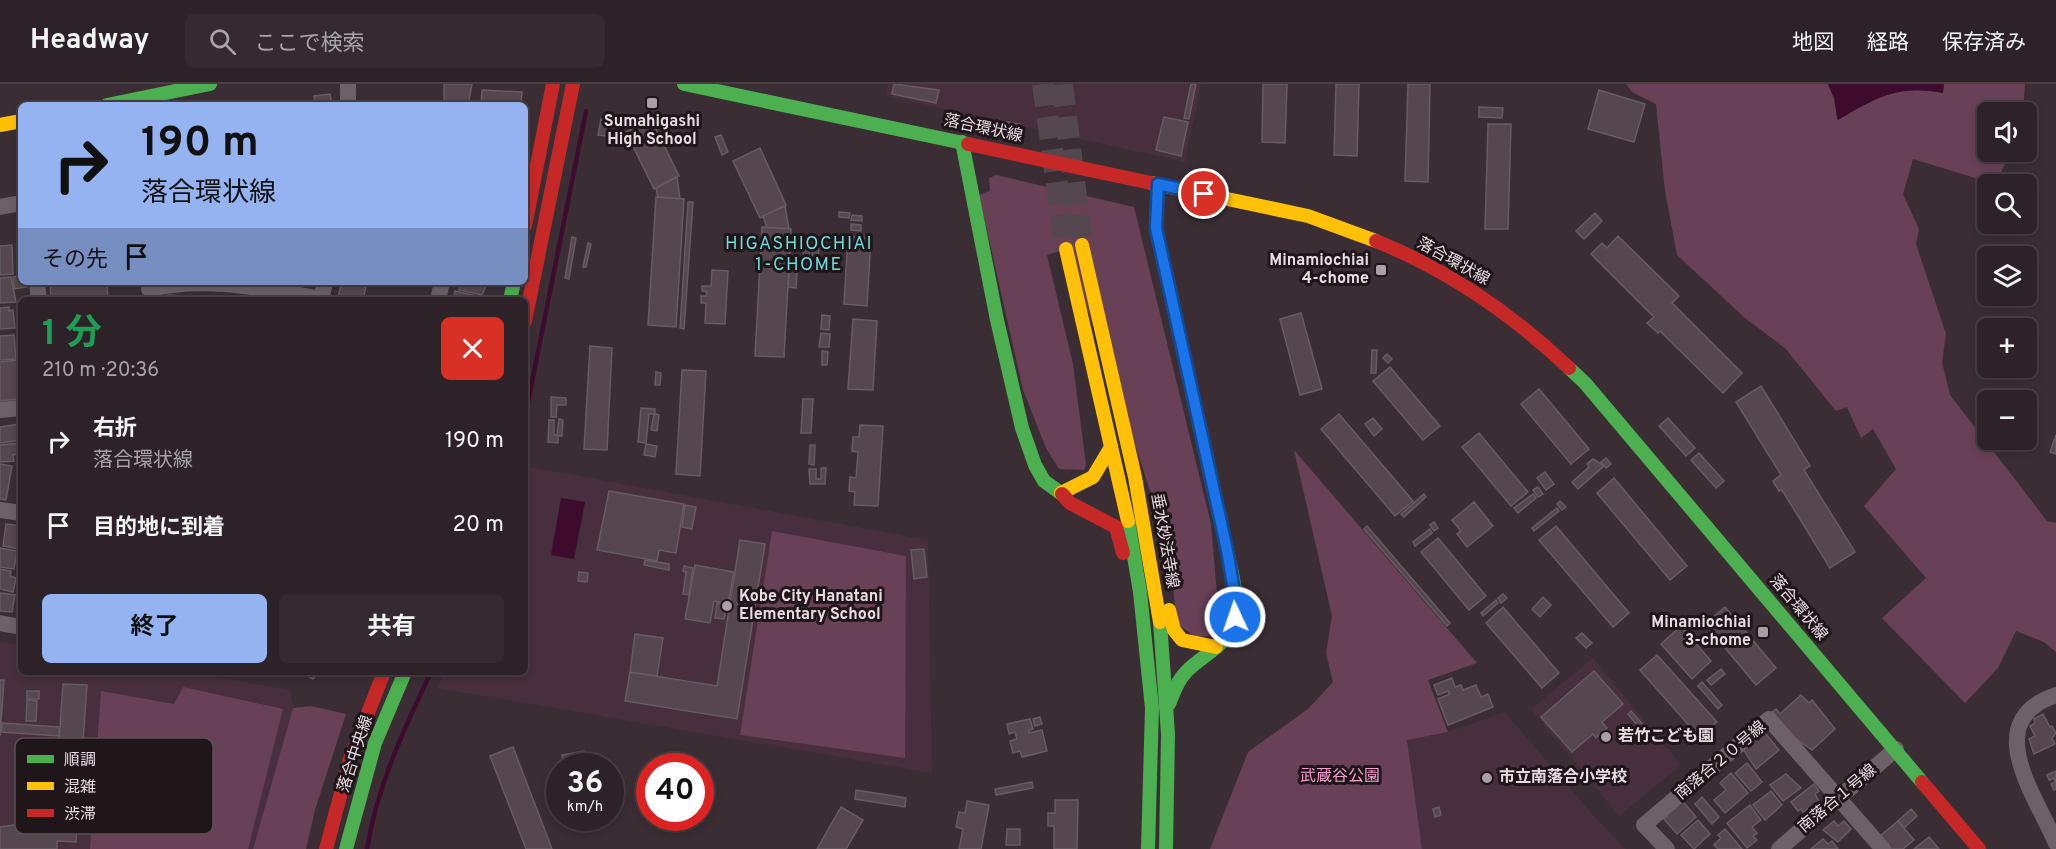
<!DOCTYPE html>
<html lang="ja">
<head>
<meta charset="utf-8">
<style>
  :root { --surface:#2c2227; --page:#342a2f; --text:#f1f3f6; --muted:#a6a4a7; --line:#483f44; --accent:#95b2f1 }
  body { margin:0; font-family:Overpass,"Noto Sans JP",sans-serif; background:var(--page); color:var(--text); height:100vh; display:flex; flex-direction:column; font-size:22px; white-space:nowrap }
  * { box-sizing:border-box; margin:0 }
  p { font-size:20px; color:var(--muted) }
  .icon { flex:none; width:33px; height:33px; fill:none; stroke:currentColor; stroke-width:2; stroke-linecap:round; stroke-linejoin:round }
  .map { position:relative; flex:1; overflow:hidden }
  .sheet { position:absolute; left:18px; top:213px; width:510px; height:378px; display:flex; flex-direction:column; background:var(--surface); border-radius:9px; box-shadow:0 3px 9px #0003,0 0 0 2px var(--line) }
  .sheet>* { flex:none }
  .top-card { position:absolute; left:18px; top:18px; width:510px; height:183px; border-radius:9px; box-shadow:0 3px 9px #0003,0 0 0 2px var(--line); background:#95b2f1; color:#111; overflow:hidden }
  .fabs { position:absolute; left:1977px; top:18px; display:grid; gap:12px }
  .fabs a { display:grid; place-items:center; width:60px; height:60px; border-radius:9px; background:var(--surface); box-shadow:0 3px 9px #0003,0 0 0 2px var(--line); font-size:30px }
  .speed { position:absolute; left:546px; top:669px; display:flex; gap:12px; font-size:30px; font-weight:700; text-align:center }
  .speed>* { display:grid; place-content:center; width:78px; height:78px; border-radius:50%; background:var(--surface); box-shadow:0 3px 9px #0003,0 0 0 2px var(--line); line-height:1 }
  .speed small { font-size:15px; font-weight:400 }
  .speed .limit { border:9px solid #d22; background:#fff; color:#111 }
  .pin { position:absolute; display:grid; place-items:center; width:51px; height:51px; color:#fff; margin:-26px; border:3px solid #fff; border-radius:50%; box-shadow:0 2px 6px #0007 }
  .me { position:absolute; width:66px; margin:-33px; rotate:357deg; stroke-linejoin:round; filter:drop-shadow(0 0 4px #0008) }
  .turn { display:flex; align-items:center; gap:21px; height:126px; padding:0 24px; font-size:27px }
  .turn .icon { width:78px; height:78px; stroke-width:2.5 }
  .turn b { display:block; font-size:42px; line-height:51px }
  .then { display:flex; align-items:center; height:57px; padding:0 24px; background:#0003; gap:12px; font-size:22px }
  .round { display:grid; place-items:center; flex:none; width:63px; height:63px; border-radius:9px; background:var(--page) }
  .summary { display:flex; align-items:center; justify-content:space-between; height:102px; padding:0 24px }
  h1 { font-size:36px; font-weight:700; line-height:45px; color:#1e9e55 }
  .primary-button { display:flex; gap:12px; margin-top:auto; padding:12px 24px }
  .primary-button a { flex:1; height:69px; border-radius:9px; background:var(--accent); color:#111; font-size:24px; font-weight:700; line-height:69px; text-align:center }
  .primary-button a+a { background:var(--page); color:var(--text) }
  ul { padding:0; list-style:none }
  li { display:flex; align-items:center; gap:18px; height:84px; padding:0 24px }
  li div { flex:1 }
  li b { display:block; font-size:22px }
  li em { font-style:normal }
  header { display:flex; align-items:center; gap:36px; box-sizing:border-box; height:84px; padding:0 30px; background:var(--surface); border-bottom:2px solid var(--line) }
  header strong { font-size:28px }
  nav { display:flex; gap:33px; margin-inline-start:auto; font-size:21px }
  .search { width:420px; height:54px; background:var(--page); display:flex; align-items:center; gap:15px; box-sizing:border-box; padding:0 21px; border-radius:9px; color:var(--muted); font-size:22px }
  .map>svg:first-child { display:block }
  .built { fill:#472f3d }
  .green { fill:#684157 }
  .water { fill:#3d0b2c }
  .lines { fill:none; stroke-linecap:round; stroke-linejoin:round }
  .stream { stroke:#3d0b2c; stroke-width:4.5 }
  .building { fill:#56464f; stroke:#665c61; stroke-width:1.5 }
  .secondary-tunnel { stroke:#54484e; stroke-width:22; stroke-dasharray:22 11; stroke-linecap:butt }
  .street { stroke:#6b6166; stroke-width:16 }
  .fast { stroke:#4caf50; stroke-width:14 }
  .slow { stroke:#ffc107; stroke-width:14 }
  .jam { stroke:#c62828; stroke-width:14 }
  .route-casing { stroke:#114b97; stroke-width:15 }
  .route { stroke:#1a73e8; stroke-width:10 }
  .poi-dot { fill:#ab9ea5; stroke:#1f161a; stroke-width:2 }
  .labels { text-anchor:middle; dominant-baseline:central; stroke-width:6; stroke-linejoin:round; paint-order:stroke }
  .poi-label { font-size:16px; font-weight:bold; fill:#e8dbe2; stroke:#1f161a; text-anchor:start }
  .street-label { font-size:16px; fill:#e8dbe2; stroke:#1f161a }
  .park-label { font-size:16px; fill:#f79fd1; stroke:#1f161a }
  .neighbourhood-label { font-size:18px; letter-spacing:1.5px; fill:#70dcdb; stroke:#1f161a }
  .key { fill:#1f161a; stroke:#5b5156; stroke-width:1.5 }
  .key-label { font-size:16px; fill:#e8dbe2 }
</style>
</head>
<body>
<header>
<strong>Headway</strong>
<div class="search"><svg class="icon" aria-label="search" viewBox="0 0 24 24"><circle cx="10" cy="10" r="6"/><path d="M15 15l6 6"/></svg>ここで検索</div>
<nav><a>地図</a><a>経路</a><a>保存済み</a></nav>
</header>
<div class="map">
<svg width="2056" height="765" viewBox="0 0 2056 765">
  <rect width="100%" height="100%" fill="#3a2e34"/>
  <g class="built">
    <polygon points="888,0 1201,0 1185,78 886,12"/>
    <polygon points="525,382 928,456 932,689 438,604 444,588 525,588"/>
    <polygon points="0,558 21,561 21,588 187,588 290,606 293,624 253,765 0,765"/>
    <polygon points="1593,574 1681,681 1619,732 1531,625"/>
    <polygon points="1505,628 1595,733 1625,765 1422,765 1407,656 1448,648"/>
  </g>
  <g class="green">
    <path d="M 1626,0 L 1828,0 L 1834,14 L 1837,36 C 1876,14 1898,0 1943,9 L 1944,0 L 2025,0 L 2023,28 L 1988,28 L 1988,68 L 2011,68 L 1995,100 L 1913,75 L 1903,110 L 1919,145 L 1916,160 L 1946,250 L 1942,278 L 1950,311 L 2047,437 L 2056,439 L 2056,568 L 2044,558 L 2016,547 L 1998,584 L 1965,619 L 1882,534 L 1926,494 L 1864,422 L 1896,385 L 1873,345 L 1861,354 L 1847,323 L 1836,327 L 1785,264 L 1745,234 L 1677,171 L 1665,107 L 1656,20 L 1632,8 Z"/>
    <polygon points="996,91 1134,123 1211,440 1219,534 1208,552 1196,553 1177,540 1169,466 1133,354 1066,165 1047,171 1073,280 1086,381 1084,386 1059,385 1046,364 1023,306 979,111 990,107 989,94"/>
    <polygon points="1294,366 1477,579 1428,596 1448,648 1407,656 1422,765 1210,765 1248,668 1308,625 1333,598 1326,569 1332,532"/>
    <polygon points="772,447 906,472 905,674 740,651"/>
    <polygon points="183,603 283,625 248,765 90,765 101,607 174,620"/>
    <polygon points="311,622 346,630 315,726 306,765 253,765 293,624"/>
  </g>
  <g class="water">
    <path d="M 1828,0 L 1944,0 L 1943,9 C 1897,0 1876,14 1838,36 L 1834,14 Z"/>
    <polygon points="561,414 585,418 574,475 551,471"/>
  </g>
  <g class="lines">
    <g class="stream">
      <polyline points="525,333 586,27"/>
      <path d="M 367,765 C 377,702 404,645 431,588"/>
    </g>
  </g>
  <g class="building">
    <polygon points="444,0 472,0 468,21 444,21"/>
    <polygon points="894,0 939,6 936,19 892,10"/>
    <polygon points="1191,0 1196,0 1189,35 1184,34"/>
    <polygon points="1263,0 1287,0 1285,59 1262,58"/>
    <polygon points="1336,0 1359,0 1357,72 1334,71"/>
    <polygon points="1408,0 1430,0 1428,98 1405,97"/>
    <polygon points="482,6 522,8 521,21 481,21"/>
    <polygon points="1599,6 1645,20 1634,58 1588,45"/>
    <polygon points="330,10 332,21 315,21 314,12"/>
    <polygon points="289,17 289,21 277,21 277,19"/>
    <polygon points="1479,23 1503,24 1502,34 1479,33"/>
    <polygon points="1164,33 1188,38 1181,72 1156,66"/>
    <polygon points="601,35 608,36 606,52 598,51"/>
    <polygon points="651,35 679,92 654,105 626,48"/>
    <polygon points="1002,37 1020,40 1019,47 1000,43"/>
    <polygon points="1488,40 1511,40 1508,145 1485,145"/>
    <polygon points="721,51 728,68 722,71 715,53"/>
    <polygon points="760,64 786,121 760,134 733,77"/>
    <polygon points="677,93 680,115 658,114 656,104"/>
    <polygon points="656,113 684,115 676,243 648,241"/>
    <polygon points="688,118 693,118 684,245 680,244"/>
    <polygon points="785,122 789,145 767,144 763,132"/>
    <polygon points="839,128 850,129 849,134 839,133"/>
    <polygon points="1595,129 1602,137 1584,155 1576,147"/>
    <polygon points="852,131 862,132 862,137 851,136"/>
    <polygon points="851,140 861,141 861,147 851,146"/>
    <polygon points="762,143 791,145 784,273 755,272"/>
    <polygon points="848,152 871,154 867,222 844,220"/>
    <polygon points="1618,152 1679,212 1672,219 1742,289 1723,309 1660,247 1658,249 1647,239 1654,233 1591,170 1602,159 1607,164"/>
    <polygon points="572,153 576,154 569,195 565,194"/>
    <polygon points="588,159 591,160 586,183 583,183"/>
    <polygon points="12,161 13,190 0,191 0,162"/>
    <polygon points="804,161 810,162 809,175 803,174"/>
    <polygon points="813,161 819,161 818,176 812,176"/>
    <polygon points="790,176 798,176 796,204 788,203"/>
    <polygon points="712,186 728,187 725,240 705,239 706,219 701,219 701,212 706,212 707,208 702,207 702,202 711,202"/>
    <polygon points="21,192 21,198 26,198 27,203 14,205 13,193"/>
    <polygon points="11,193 16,218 0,219 0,194"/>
    <polygon points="76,198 107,198 108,216 51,216 50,200"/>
    <polygon points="342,198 366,203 363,216 343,216 338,213"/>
    <polygon points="461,198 488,198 482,211 459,206"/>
    <polygon points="455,207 482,213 481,216 453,216"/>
    <polygon points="168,211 183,212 182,216 164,216 168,216"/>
    <polygon points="9,223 9,227 13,226 15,244 0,245 0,224"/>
    <polygon points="1301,229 1322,305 1300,311 1280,235"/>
    <polygon points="822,231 830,232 829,246 821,245"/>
    <polygon points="853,235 877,237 873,306 848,305"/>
    <polygon points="821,249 830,250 829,263 819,263"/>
    <polygon points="14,251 16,275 0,276 0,252"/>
    <polygon points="590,262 612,264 607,366 584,365"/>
    <polygon points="1372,266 1377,266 1376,289 1371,289"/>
    <polygon points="822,267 828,268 827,281 822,281"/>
    <polygon points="1387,270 1392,275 1388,279 1383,274"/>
    <polygon points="18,276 20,304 17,304 18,315 0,317 0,278"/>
    <polygon points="1390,283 1440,342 1423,356 1373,297"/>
    <polygon points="682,286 706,287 700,392 676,390"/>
    <polygon points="656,288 661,289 660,301 655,301"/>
    <polygon points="1761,302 1810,382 1804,386 1855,468 1830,484 1782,406 1779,407 1773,397 1781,391 1736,318"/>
    <polygon points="1539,305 1589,365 1571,380 1521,320"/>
    <polygon points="551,313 566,314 566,321 557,321 556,333 551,333"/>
    <polygon points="803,315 813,315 811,349 801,349"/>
    <polygon points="641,324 655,325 655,330 659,331 657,347 651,346 654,330 649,330 646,359 638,358"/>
    <polygon points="1339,330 1413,417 1395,432 1321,345"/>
    <polygon points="1373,334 1382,345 1374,352 1365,340"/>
    <polygon points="1668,334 1695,364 1686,372 1659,342"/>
    <polygon points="559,335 563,336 562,352 558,352 558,359 548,358 549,336 554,336 554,351 557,351"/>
    <polygon points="19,340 21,356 0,359 0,343"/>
    <polygon points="860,341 883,342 878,422 854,421 855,408 849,407 850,393 856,394 858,368 852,367 853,353 859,353"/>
    <polygon points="1479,349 1528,408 1511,422 1462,363"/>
    <polygon points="2056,351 2056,370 2050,368"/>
    <polygon points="19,359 20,370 13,371 14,377 0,378 0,361"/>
    <polygon points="646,360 657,362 655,373 644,371"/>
    <polygon points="810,361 815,361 814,381 809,380"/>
    <polygon points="1699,369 1724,397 1716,404 1691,376"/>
    <polygon points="1606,374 1611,380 1606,384 1601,378"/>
    <polygon points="1593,375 1604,382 1578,405 1572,398 1589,383 1587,380"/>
    <polygon points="0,380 12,382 6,416 0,415"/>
    <polygon points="821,384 826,384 825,400 810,400 809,385 816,385 816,395 821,395"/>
    <polygon points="1545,388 1554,400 1546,406 1537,394"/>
    <polygon points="1614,394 1687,482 1670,496 1597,409"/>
    <polygon points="1538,403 1543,410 1538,413 1533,406"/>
    <polygon points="609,407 684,420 676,469 659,466 657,477 597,466"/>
    <polygon points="1424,410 1426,413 1404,433 1401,430"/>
    <polygon points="1533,410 1536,414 1518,429 1514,424"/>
    <polygon points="1560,417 1566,423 1562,426 1557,420"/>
    <polygon points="1474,418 1493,442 1467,463 1457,450 1461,447 1452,436"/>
    <polygon points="685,421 696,423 692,445 682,443"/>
    <polygon points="1557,424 1559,427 1534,447 1532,444"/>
    <polygon points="1434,438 1438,444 1434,447 1430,441"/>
    <polygon points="6,440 21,442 21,465 3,462"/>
    <polygon points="1367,442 1450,539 1447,542 1364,445"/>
    <polygon points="1556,442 1629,529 1613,543 1539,456"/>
    <polygon points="1430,445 1432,449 1415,462 1413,458"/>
    <polygon points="1438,454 1486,512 1469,526 1421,468"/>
    <polygon points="740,456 765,460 737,635 625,617 630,588 717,602"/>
    <polygon points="0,464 17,467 14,485 0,483"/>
    <polygon points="924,465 927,493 914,495 911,466"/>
    <polygon points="645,476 669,480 669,486 644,481"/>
    <polygon points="695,481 734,488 728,520 714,517 710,539 685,535"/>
    <polygon points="684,482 693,484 689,511 683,510 686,488 683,487"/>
    <polygon points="0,485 11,487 10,492 16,494 13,508 0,505"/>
    <polygon points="579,488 588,489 587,498 578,497"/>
    <polygon points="0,509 15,511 12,528 0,527"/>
    <polygon points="1503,510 1507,514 1501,519 1498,514"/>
    <polygon points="1543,513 1551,521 1540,533 1532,525"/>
    <polygon points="1496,516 1498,519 1483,532 1481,529"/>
    <polygon points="717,519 727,520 724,535 715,534"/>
    <polygon points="1503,523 1559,589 1542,604 1486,539"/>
    <polygon points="1725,523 1776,584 1756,601 1705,540"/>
    <polygon points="1681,542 1711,577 1692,595 1661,560"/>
    <polygon points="1582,549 1592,559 1586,564 1576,554"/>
    <polygon points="635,550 663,554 657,592 630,588"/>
    <polygon points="1657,571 1717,638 1700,654 1640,586"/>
    <polygon points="1721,585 1725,590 1711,601 1707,596"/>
    <polygon points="1594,587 1623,620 1602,638 1607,644 1596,654 1593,650 1572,668 1541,633"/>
    <polygon points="300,588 321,588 318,588 313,595"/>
    <polygon points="1452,594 1455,603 1461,601 1463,606 1476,601 1481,613 1488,610 1493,623 1448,641 1438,615 1450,610 1448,607 1438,611 1434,601"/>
    <polygon points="0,596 4,596 0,652"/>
    <polygon points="1702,598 1722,621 1718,625 1698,602"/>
    <polygon points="63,600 87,601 76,758 57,757 57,765 0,765 0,743 20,740 34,745 53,746"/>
    <rect x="27" y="607" width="12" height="8"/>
    <polygon points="1801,611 1809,619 1812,616 1835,645 1812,666 1796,655 1772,628 1776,625 1780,630"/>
    <polygon points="27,616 37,617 36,637 26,637"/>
    <polygon points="1631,627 1645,643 1641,646 1628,630"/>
    <polygon points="2043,630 2050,643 2052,642 2056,649 2052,654 2055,660 2034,670 2029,655 2035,652 2030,642 2035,639 2034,635"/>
    <polygon points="1040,633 1042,640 1035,642 1033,635"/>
    <polygon points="1030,635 1033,645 1029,646 1029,649 1042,646 1047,667 1022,673 1020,667 1013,669 1010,657 1017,655 1015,648 1009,650 1007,640"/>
    <polygon points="2,639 59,643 59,652 1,648"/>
    <polygon points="1759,647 1762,651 1765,649 1779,666 1756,685 1741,662"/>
    <polygon points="513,663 552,765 526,765 490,672"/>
    <polygon points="584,667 587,682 564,682 562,671"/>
    <polygon points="1747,679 1762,698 1751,707 1735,689"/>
    <polygon points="2056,687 2056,705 2054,706 2051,700 2055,698 2054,694 2049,696 2047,691"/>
    <polygon points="1731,689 1748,709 1725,729 1714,716 1726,706 1720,699"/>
    <polygon points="1786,690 1801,704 1783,717 1770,701"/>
    <polygon points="1032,698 1033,704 996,711 995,705"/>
    <polygon points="1814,700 1819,707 1815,710 1819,717 1803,728 1801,725 1798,727 1791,718"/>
    <polygon points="856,706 906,714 905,723 855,715"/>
    <polygon points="1771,707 1782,721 1765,736 1753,721"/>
    <polygon points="1702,713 1719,733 1712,740 1695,720"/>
    <polygon points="1680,714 1696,733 1677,750 1664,735 1667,732 1664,728"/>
    <polygon points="1055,716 1078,716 1077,765 1054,765 1054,742 1048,742 1048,729 1055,729"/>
    <polygon points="967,717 989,721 981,765 959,765 963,745 956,743 959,728 965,729"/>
    <polygon points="1750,721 1761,736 1752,743 1757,749 1753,752 1757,756 1747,764 1727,739"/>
    <polygon points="841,723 863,736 846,765 817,765"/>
    <polygon points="1439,723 1441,731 1435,733 1433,725"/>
    <polygon points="1911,725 1917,732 1904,744 1898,737"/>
    <polygon points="573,734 595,734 596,739 575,743"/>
    <polygon points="1698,736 1710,750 1694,765 1681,751"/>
    <polygon points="1834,737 1838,742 1844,737 1851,745 1838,758 1823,746"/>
    <polygon points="1898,737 1914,756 1903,765 1891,765 1880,752"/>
    <polygon points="1007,745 1020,745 1020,761 1006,761"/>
    <polygon points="1725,745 1742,765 1718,765 1714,761 1721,754 1718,751"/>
    <polygon points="1929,753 1939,765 1914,765"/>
    <polygon points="1823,755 1828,760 1832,757 1838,765 1811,765"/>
  </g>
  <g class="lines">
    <g class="secondary-tunnel">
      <polyline points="1043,0 1066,165"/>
      <polyline points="1062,0 1082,161"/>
    </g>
    <g class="street">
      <polyline points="348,21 348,0"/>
      <polyline points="0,123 21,119"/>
      <polyline points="37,198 39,216"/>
      <path d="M 149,205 C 207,191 264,205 321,215"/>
      <polyline points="321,216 325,198"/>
      <polyline points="438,216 442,198"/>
      <polyline points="0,326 21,324"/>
      <polyline points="0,426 21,429"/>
      <polyline points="0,539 21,543"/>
      <path d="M 2056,611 C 1979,637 2036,712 2056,759"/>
      <polyline points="1667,765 1644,741 1769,635 1883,765"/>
      <polyline points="1779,765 1896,665"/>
    </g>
    <g class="fast">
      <polyline points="684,0 968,60"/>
      <polyline points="107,21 210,0"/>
      <polyline points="962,58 997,236 1022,344 1035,381 1044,397 1062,410"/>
      <path d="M 1158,100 L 1156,144 L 1227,466 C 1231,488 1239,512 1235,535 C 1230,561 1203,570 1186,588 C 1177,597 1174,608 1169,620"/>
      <polyline points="510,216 514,198"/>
      <polyline points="1569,284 1585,299 1922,698"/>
      <polyline points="1128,437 1140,508 1152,624 1148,765"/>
      <polyline points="1160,538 1168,650 1166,765"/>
      <polyline points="346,765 375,659 405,588"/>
    </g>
    <g class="slow">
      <polyline points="0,41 21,37"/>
      <polyline points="1151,99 1308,132 1376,157"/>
      <polyline points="1082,161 1135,393 1160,538"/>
      <polyline points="1066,165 1128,437"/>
      <polyline points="1061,409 1093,393 1111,363"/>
      <polyline points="1169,526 1174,546 1182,556 1216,563"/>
    </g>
    <g class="jam">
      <polyline points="968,60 1151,99"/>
      <polyline points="525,142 553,0"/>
      <path d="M 1376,157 C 1448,186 1513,231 1569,284"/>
      <polyline points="525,237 573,0"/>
      <polyline points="1062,410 1070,419 1116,443 1123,469"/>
      <polyline points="1922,698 1979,765"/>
      <polyline points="326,765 350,675 384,588"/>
    </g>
  </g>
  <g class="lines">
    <defs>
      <polyline id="route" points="1204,110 1158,100 1156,144 1227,466 1234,507 1235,533"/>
    </defs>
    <use href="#route" class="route-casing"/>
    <use href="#route" class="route"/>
  </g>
  <g class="poi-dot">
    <rect x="646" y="13" width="12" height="12" rx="3"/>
    <rect x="1375" y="180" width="12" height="12" rx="3"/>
    <circle cx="727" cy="522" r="6"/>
    <rect x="1757" y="542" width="12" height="12" rx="3"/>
    <circle cx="1606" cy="653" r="6"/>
    <circle cx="1487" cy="694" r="6"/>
  </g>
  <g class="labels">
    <g class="poi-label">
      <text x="652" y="38" text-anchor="middle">Sumahigashi<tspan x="652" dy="18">High School</tspan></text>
      <text x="1369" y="177" text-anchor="end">Minamiochiai<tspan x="1369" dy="18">4-chome</tspan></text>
      <text x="739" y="513">Kobe City Hanatani<tspan x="739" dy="18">Elementary School</tspan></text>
      <text x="1751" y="539" text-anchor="end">Minamiochiai<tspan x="1751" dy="18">3-chome</tspan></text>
      <text x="1618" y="653">若竹こども園</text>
      <text x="1499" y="694">市立南落合小学校</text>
    </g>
    <g class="street-label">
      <text transform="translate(983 45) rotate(12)">落合環状線</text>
      <text transform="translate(1453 178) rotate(29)">落合環状線</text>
      <text transform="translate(1164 457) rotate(80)">垂水妙法寺線</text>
      <text transform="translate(1798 524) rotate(50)">落合環状線</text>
      <text transform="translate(356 670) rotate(-72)">落合中央線</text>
      <text transform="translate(1721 677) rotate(-40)">南落合２０号線</text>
      <text transform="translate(1838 715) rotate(-40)">南落合１号線</text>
    </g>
    <g class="park-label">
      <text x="1340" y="693">武蔵谷公園</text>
    </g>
    <g class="neighbourhood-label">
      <text x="799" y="160">HIGASHIOCHIAI<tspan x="799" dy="21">1-CHOME</tspan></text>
    </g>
  </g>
  <rect x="15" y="654" width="198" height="96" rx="9" class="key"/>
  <rect x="27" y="671" width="27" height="8" fill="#4caf50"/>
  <rect x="27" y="698" width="27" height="8" fill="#ffc107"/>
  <rect x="27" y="725" width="27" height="8" fill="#c62828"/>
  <g class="key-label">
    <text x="64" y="681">順調</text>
    <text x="64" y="708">混雑</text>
    <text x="64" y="735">渋滞</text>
  </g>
</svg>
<div class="fabs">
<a><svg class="icon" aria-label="sound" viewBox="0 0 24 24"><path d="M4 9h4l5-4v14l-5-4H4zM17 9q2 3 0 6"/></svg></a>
<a><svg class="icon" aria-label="search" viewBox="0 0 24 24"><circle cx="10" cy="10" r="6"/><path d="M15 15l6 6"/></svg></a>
<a><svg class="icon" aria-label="layers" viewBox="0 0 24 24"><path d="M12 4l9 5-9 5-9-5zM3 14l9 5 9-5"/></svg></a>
<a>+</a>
<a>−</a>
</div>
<div class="speed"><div>36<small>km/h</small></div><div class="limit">40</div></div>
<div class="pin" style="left:1204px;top:110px;background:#d93025"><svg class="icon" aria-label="arrive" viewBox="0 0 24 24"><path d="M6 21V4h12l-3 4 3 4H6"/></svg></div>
<svg class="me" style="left:1235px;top:533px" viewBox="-20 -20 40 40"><circle r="17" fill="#1a73e8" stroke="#fff" stroke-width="3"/><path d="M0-11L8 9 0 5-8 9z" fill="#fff"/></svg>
<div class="top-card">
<div class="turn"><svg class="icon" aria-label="right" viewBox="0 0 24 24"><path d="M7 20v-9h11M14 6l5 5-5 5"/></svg><div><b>190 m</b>落合環状線</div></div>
<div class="then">その先<svg class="icon" aria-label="arrive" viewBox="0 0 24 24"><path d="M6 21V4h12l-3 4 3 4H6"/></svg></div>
</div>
<section class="sheet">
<div class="summary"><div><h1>1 分</h1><p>210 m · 20:36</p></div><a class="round" style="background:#d93025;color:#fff"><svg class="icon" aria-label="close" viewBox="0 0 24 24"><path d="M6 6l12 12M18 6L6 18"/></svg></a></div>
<ul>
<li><svg class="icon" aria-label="right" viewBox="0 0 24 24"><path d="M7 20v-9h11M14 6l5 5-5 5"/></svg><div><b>右折</b><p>落合環状線</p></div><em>190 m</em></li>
<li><svg class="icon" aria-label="arrive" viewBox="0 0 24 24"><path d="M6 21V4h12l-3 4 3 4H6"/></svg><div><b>目的地に到着</b></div><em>20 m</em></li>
</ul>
<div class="primary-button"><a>終了</a><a>共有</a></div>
</section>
</div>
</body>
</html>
